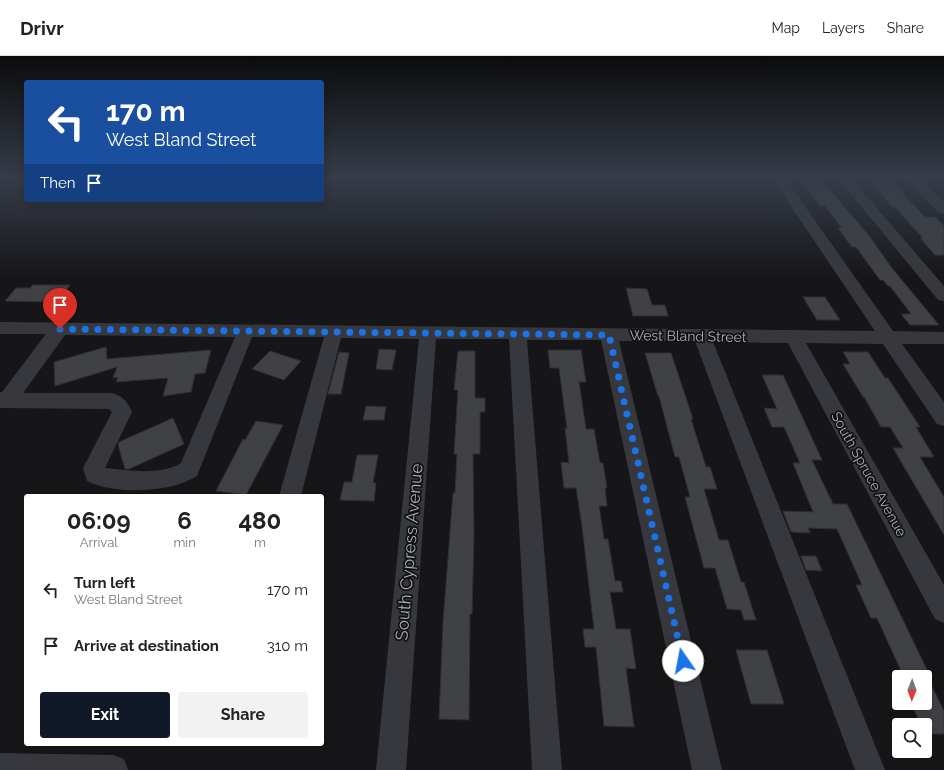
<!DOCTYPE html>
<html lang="en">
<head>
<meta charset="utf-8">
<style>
  :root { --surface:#fff; --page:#f2f2f2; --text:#222; --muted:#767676; --line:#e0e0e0; --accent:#111827 }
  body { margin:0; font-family:Raleway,sans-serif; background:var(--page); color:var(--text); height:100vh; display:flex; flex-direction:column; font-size:15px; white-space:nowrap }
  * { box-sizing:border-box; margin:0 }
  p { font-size:13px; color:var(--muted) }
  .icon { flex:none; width:22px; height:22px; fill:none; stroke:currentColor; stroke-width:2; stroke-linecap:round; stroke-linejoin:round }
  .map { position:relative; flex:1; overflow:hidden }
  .sheet { position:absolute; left:24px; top:438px; width:300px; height:252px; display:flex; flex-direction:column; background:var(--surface); border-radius:4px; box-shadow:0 2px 10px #0003 }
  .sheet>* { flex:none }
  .banner { position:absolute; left:24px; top:24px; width:300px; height:122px; border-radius:4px; box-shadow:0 2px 10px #0003; background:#1a4fa0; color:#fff; overflow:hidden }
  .needle { width:26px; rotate:181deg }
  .buttons { position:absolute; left:892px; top:614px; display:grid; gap:8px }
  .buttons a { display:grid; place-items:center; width:40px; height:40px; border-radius:4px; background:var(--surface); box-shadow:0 2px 10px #0003; font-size:20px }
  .pin { position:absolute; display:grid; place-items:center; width:34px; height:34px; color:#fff; margin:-41px -17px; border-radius:50% 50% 50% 0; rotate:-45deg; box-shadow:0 0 4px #0007 }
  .pin .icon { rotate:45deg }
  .me { position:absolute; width:44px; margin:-22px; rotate:348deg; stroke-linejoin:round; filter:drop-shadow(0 0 3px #0008) }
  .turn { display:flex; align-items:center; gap:14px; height:84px; padding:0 16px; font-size:18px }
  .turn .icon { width:52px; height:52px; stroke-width:2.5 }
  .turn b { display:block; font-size:28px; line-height:34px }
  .then { display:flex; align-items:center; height:38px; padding:0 16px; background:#0003; gap:8px; font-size:15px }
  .eta { display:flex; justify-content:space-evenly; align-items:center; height:68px; text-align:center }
  .eta b { font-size:24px; font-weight:700; line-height:28px }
  .action { display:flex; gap:8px; margin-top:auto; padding:8px 16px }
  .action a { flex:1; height:46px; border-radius:4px; background:var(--accent); color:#fff; font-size:16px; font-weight:700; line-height:46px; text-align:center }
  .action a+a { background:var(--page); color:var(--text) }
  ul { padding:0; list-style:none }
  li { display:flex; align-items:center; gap:12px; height:56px; padding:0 16px }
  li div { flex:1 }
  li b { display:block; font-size:15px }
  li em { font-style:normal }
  header { display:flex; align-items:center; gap:24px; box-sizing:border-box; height:56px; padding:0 20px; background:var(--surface); border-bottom:1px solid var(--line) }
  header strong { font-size:19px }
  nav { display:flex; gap:22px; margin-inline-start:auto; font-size:14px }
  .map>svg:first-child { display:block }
  .building { fill:#404145; stroke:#303034 }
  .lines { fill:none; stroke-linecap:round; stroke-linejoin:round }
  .minor { fill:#37383d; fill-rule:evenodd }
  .route { stroke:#1a73e8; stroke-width:7; stroke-dasharray:0 12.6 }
  .labels { text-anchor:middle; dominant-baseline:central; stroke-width:3.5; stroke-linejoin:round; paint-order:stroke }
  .street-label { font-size:14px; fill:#a8adb8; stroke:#111113 }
  .near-street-label { font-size:17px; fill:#a8adb8; stroke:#111113 }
</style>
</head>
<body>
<header>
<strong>Drivr</strong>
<nav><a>Map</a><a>Layers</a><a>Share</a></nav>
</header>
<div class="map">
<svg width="944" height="714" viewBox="0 0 944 714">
  <rect width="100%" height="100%" fill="#161618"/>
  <g class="building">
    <polygon points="800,122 820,122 870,181 892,212 939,269 910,269 901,258 911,258 890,230 888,230 883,224 880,224 856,191 852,191 838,172 842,172 825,150 820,150"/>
    <polygon points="868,122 888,122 905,137 902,137 925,161 935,161 944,170 944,199 935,199 920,182 923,182 895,151 892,151"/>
    <polygon points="33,229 70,229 57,246 5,245 16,232 30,232"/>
    <polygon points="626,232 647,233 652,249 665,249 668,260 633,260"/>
    <polygon points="803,241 825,241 840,264 817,264"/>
    <polygon points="106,291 107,303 211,294 205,317 195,318 191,336 163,340 168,322 116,326 118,321 113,322 117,311 55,330 54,306"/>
    <polygon points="379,293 396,294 392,314 376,313"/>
    <polygon points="548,294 581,294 586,326 579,326 586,373 594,373 600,407 603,407 607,432 605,432 607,450 599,450 604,483 608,483 615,525 621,525 623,536 610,536 616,573 630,573 636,613 626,612 634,671 604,670 596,591 585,591 583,573 594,573 582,470 576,432 564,432 561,406 569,407 565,372 567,373 559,312 550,312"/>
    <polygon points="270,295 301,305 284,324 252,313"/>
    <polygon points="458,295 475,295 475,342 485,342 485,356 480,356 480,398 473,398 474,480 472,558 470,558 469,664 439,663 443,567 453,437 455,437 457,398 454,398 458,334 454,334"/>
    <polygon points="339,296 349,297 341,338 328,338"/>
    <polygon points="843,296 868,296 885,322 888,322 920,371 916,371 934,401 920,401 944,441 944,479 893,392 903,392 890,371 881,371 864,341 863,341 843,308 850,308"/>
    <polygon points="645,297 671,297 693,363 691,363 706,411 710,411 717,433 704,433 719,484 728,484 741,526 744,526 756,564 744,564 741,554 727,553 715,512 704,512 685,441 690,441 679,401 675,401 659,340 658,340"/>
    <polygon points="762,319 783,319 822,404 812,404 833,448 847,448 930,620 927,620 944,655 944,678 925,678 925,669 921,669 911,647 925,647 925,620 903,619 877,562 871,562 856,529 862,529 837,473 808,472 810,477 791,476 783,455 813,456 793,407 800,407 784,371 772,371 764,352 777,353"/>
    <polygon points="366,350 386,351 384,364 363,364"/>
    <polygon points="173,362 184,388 129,413 125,413 118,389 119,386"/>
    <polygon points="256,365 283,369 246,439 216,435 243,383 245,384"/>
    <polygon points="357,399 378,399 373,427 376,427 374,445 340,444 344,426 352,426"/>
    <polygon points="801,500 816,500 822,515 806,514"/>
    <polygon points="736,594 767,594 784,648 751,648"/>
  </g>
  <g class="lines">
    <g class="minor">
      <path d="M 772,122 L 785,122 L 893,275 L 944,276 L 944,288 L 902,288 L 944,346 L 944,370 L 937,368 L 883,288 L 806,287 L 944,529 L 944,567 L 935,563 L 788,287 L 713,286 L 885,714 L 855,714 L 695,285 L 619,285 L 722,714 L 692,714 L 601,284 L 527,284 L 562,714 L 532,714 L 509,283 L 436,283 L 406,714 L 376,714 L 419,283 L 341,282 L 301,440 L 279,440 L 324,281 L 252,281 L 197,420 C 171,437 115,439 87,425 L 83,412 L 112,356 L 109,353 L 0,352 L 0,336 L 2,336 L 46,278 L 0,278 L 0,266 L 875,275 ZM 65,279 L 235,281 L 181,407 C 160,420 128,414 105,412 L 132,356 C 127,345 124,341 112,337 L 23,337 Z"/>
      <polygon points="838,122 851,122 944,230 944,245 938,244"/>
      <polygon points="906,122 919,122 944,146 944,158 939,157"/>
      <polygon points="0,697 113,699 124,703 128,714 0,714"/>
    </g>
  </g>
  <linearGradient id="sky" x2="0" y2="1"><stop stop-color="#0c0c0d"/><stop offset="0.55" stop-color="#363c48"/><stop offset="1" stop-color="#363c48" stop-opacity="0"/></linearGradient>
  <rect width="944" height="222" fill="url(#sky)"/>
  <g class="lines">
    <polyline class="route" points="60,273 609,279 683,605"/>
  </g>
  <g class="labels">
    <g class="street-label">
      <text transform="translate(688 280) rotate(1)">West Bland Street</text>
      <text transform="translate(869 418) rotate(61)">South Spruce Avenue</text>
    </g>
    <g class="near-street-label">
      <text transform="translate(409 496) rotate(-85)">South Cypress Avenue</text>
    </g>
  </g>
</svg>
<div class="buttons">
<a><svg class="needle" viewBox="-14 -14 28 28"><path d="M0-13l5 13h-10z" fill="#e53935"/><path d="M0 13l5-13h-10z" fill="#767676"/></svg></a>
<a><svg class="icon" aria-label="search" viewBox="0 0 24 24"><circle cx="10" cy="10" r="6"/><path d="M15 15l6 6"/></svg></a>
</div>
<div class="pin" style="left:60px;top:273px;background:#d93025"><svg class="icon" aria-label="arrive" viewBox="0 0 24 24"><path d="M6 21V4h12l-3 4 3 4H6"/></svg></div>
<svg class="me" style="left:683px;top:605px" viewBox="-20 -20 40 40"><circle r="19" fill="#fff"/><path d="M0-13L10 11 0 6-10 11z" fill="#1a73e8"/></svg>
<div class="banner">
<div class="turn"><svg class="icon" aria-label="left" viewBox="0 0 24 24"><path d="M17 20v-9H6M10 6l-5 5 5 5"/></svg><div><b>170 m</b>West Bland Street</div></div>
<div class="then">Then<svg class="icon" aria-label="arrive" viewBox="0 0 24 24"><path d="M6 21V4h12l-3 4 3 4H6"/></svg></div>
</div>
<section class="sheet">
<div class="eta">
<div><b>06:09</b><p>Arrival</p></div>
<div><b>6</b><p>min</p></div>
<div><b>480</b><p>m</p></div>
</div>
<ul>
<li><svg class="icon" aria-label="left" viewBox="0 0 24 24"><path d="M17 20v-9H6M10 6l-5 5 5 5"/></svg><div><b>Turn left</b><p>West Bland Street</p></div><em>170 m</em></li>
<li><svg class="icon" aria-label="arrive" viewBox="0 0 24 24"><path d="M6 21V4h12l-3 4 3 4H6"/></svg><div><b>Arrive at destination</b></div><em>310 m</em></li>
</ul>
<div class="action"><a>Exit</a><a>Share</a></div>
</section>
</div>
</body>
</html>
